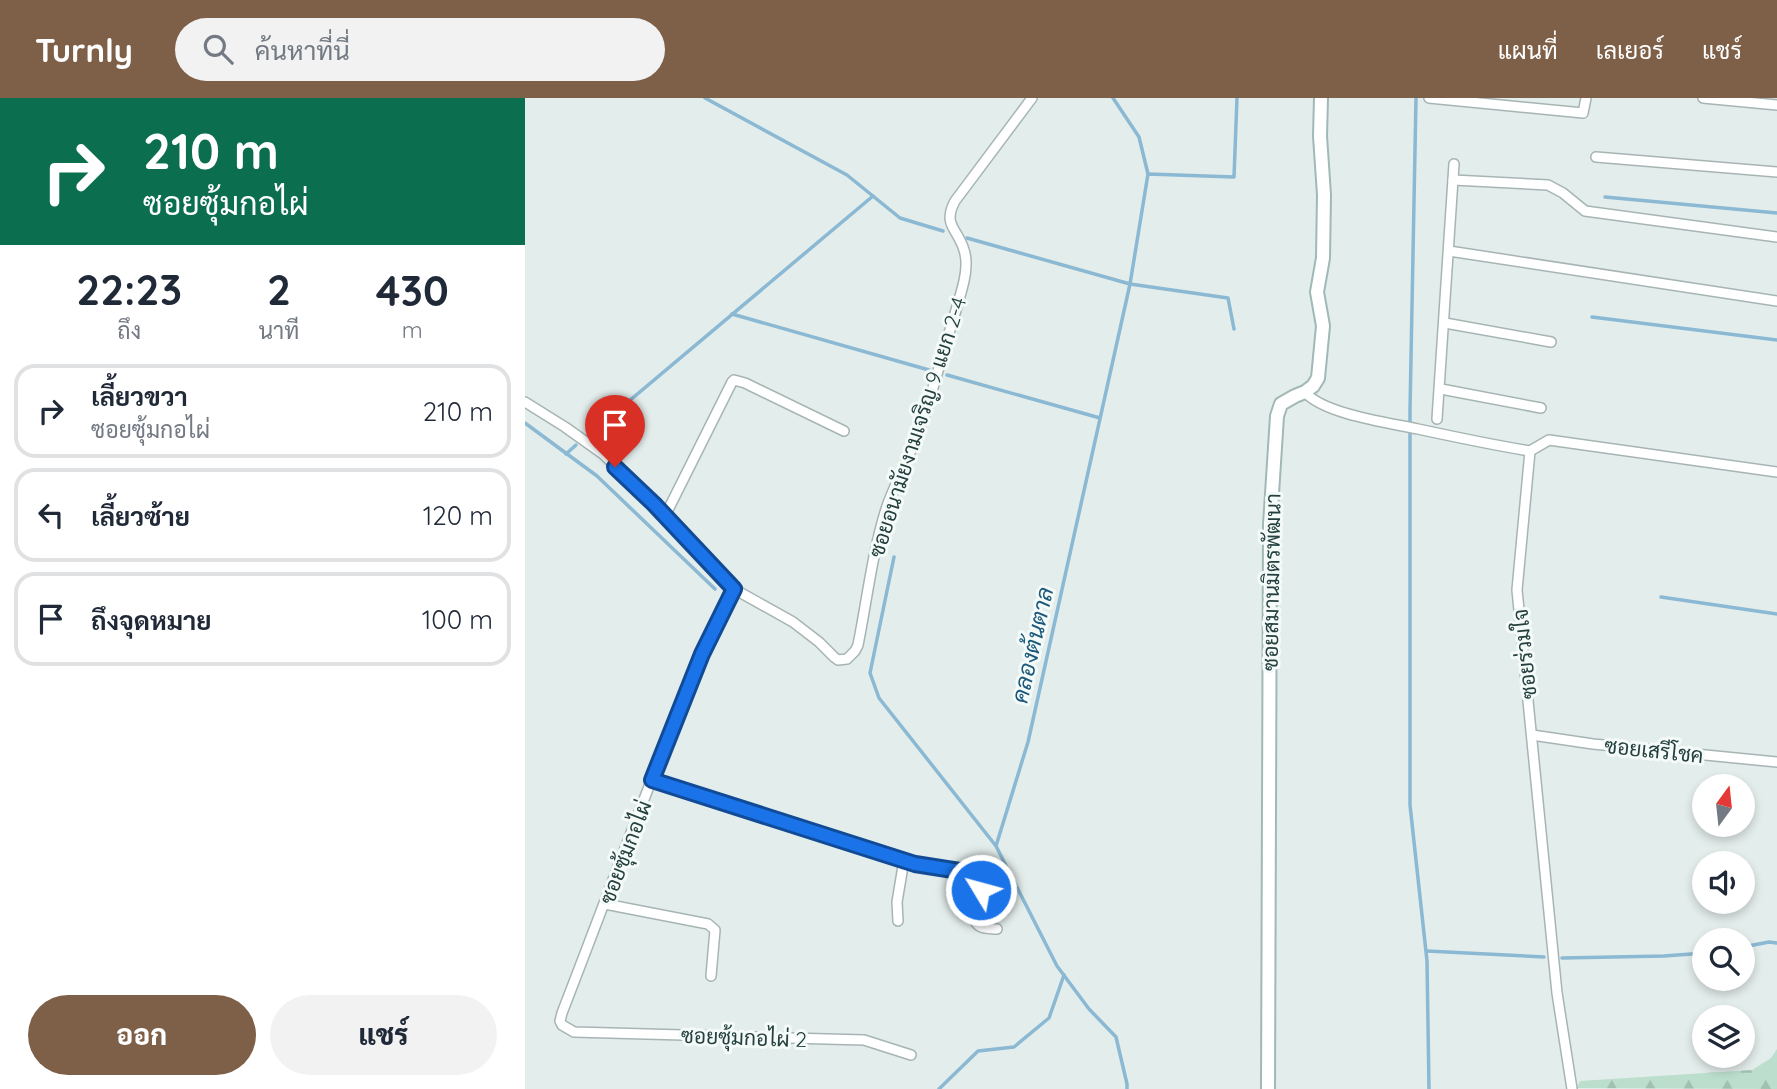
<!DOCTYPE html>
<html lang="th">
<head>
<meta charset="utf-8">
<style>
  :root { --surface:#fff; --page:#f2f2f3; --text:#1f2937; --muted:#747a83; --line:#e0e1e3; --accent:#7e5f47 }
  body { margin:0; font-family:Quicksand,Sarabun,sans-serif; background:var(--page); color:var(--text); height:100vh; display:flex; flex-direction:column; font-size:26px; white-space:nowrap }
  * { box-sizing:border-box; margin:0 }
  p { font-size:23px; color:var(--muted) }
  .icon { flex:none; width:38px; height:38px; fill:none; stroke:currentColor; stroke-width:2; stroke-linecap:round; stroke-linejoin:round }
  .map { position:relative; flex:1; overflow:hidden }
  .side { display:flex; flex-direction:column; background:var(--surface); width:525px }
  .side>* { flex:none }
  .top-card { background:#0b6e4f; color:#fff; overflow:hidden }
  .needle { width:46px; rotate:15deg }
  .controls { position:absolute; left:1167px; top:676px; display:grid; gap:14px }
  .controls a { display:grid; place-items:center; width:63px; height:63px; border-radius:50%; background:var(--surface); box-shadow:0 4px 10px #0003; font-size:35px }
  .pin { position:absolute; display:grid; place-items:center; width:60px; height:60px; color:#fff; margin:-72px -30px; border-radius:50% 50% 50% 0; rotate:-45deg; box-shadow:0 0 7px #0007 }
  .pin .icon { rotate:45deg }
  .me { position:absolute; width:77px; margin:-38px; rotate:307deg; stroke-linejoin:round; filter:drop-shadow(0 0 5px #0008) }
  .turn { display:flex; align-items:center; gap:24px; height:147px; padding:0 28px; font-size:32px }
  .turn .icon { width:91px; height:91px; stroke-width:2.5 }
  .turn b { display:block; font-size:49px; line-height:60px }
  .eta { display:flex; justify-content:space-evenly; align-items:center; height:119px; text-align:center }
  .eta b { font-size:42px; font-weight:800; line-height:49px }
  .cta { display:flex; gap:14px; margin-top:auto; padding:14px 28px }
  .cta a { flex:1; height:80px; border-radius:42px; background:var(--accent); color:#fff; font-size:28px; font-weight:800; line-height:80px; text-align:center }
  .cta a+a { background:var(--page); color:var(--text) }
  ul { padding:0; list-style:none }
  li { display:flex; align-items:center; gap:21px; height:94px; margin:0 14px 10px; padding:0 14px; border:4px solid var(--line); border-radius:21px }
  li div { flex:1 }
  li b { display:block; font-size:26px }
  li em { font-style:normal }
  header { display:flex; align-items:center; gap:42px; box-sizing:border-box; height:98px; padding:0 35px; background:var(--accent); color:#fff }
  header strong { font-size:33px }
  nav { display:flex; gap:38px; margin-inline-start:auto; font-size:24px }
  .search { width:490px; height:63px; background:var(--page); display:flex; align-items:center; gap:18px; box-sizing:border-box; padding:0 24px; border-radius:38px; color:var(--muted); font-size:26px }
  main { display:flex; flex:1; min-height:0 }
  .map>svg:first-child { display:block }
  .forest { fill:url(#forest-firs) }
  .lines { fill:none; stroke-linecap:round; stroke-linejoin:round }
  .stream { stroke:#8bb8d3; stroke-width:3.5 }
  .street-casing { stroke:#a6b5b4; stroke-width:12 }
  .secondary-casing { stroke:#a1b9b6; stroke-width:16 }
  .street { stroke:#fff; stroke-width:9 }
  .secondary { stroke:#fff; stroke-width:12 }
  .route-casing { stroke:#114b97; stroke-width:18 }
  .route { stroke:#1a73e8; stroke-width:12 }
  .labels { text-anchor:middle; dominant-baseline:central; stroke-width:6; stroke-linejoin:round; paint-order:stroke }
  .street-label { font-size:21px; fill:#233f3e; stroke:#f4faf8 }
  .water-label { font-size:23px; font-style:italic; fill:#1b587c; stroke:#f4faf8 }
</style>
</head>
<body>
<header>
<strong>Turnly</strong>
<div class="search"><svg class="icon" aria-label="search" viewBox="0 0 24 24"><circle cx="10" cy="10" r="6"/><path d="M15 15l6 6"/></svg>ค้นหาที่นี่</div>
<nav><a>แผนที่</a><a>เลเยอร์</a><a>แชร์</a></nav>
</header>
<main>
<section class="side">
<div class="top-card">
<div class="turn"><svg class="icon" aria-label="right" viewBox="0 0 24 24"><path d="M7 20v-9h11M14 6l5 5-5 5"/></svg><div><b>210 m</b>ซอยซุ้มกอไผ่</div></div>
</div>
<div class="eta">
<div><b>22:23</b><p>ถึง</p></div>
<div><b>2</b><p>นาที</p></div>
<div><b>430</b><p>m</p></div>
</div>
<ul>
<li><svg class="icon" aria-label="right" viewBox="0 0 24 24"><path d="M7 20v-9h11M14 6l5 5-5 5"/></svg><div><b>เลี้ยวขวา</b><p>ซอยซุ้มกอไผ่</p></div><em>210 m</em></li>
<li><svg class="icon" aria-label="left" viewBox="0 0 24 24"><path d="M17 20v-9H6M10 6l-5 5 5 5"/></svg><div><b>เลี้ยวซ้าย</b></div><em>120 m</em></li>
<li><svg class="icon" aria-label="arrive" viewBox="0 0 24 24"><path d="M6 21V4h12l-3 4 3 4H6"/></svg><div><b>ถึงจุดหมาย</b></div><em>100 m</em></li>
</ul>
<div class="cta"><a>ออก</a><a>แชร์</a></div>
</section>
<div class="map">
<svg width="1252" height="991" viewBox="0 0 1252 991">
  <defs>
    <pattern id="forest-firs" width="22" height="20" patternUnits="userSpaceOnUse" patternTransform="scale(1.75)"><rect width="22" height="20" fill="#bcdfcd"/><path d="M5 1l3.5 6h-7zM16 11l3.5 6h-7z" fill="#a1c0b1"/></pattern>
  </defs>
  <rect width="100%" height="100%" fill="#e3edeb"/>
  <polygon class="forest" points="1252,951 1252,991 1052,990 1055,983 1227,972 1246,960"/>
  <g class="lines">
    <g class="stream">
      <polyline points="180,0 322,77 375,120 418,133"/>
      <polyline points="588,0 614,39 623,76"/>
      <polyline points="891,0 885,312 885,707 902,863 904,991"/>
      <polyline points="1080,99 1252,115"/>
      <polyline points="442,140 605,186 703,200 709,231"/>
      <polyline points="207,216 404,272"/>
      <polyline points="1067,219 1252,242"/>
      <polyline points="422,277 575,320"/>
      <polyline points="0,325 72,378 190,491"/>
      <polyline points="66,335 348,98"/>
      <polyline points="41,356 51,347"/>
      <polyline points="369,459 345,575 354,600 471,748"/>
      <polyline points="1136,499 1252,516"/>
      <polyline points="1218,849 1244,844 1252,845"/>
      <polyline points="902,853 1019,859"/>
      <polyline points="1037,860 1139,858 1180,855"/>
      <polyline points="414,991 453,953 489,949 524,920 539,877"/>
      <polyline points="602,991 602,986 591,939 564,911 532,868 471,748 503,644 605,186 623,76 709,79 712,0"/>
    </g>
    <defs>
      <g id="street">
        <polyline points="904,0 1058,15 1061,0"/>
        <polyline points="1178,0 1252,7"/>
        <polyline points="1071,59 1252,74"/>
        <polyline points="928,82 1023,87 1038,95 1060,113 1252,139"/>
        <polyline points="924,153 1252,203"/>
        <polyline points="920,225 1026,244"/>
        <polyline points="916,291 1016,310"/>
        <path d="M 780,294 C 798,316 865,325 893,331 C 930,339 968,347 1005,353 L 992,492 L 1032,895 L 1047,991"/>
        <path d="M 0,304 L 40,329 L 78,356 L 129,406 L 209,491 L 268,524 L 294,544 L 309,559 L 313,562 L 322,561 L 330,553 L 333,547 C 342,502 347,456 361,411 C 367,392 377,375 384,357 C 400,321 410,283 421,245 C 427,225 434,204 439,183 C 441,174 442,161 439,152 C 433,131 417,127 430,103 L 507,0"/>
        <polyline points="912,321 929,66"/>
        <polyline points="1005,353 1024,342 1252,374"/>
        <polyline points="140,418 207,284 209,282 220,285 319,333"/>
        <path d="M 209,491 C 143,628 92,774 37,915 L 35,923 L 37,927 L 49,934 L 339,942 L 386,957"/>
        <polyline points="1007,637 1068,646 1252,664"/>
        <path d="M 127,682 L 390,766 L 441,774 C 463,784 453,803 450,822 C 453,832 464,830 472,831"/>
        <polyline points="80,806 183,826 190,832 186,878"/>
        <polyline points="373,823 372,804 379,762"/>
      </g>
      <polyline id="secondary" points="743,991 745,427 752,318 756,306 770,298 780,294 788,288 793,280 798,228 792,194 798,160 799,97 795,38 796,0"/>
    </defs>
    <use href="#street" class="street-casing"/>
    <use href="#secondary" class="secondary-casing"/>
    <use href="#street" class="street"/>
    <use href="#secondary" class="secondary"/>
  </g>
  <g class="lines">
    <defs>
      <path id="route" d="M 90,369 L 129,406 L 209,491 L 177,556 L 127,682 L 390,766 L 441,774 C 450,778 453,782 456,792"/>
    </defs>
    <use href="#route" class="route-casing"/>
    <use href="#route" class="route"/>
  </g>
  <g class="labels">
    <g class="street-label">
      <text transform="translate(392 329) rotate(-72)">ซอยอนามัยงามเจริญ 9 แยก 2-4</text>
      <text transform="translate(746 484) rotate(-89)">ซอยสมานมิตรพัฒนา</text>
      <text transform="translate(999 556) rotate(-96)">ซอยร่วมใจ</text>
      <text transform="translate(1129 652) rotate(6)">ซอยเสรีโชค</text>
      <text transform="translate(100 754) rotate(-69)">ซอยซุ้มกอไผ่</text>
      <text transform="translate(219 939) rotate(2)">ซอยซุ้มกอไผ่ 2</text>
    </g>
    <g class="water-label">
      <text transform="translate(507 547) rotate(-77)">คลองต้นตาล</text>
    </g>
  </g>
</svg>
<div class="controls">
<a><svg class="needle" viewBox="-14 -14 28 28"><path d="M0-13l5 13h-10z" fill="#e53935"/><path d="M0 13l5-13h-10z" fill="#747a83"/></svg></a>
<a><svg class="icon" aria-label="sound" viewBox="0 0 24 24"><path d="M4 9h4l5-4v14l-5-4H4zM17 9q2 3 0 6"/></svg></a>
<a><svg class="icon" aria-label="search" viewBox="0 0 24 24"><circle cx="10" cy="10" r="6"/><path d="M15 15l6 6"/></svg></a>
<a><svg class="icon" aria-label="layers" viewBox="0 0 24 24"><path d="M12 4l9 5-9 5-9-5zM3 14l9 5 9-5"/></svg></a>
</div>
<div class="pin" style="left:90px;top:369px;background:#d93025"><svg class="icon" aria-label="arrive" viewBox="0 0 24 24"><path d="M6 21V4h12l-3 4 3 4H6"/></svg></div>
<svg class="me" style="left:456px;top:792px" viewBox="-20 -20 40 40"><circle r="17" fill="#1a73e8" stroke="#fff" stroke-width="3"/><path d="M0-11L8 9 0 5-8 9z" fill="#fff"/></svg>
</div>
</main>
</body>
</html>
